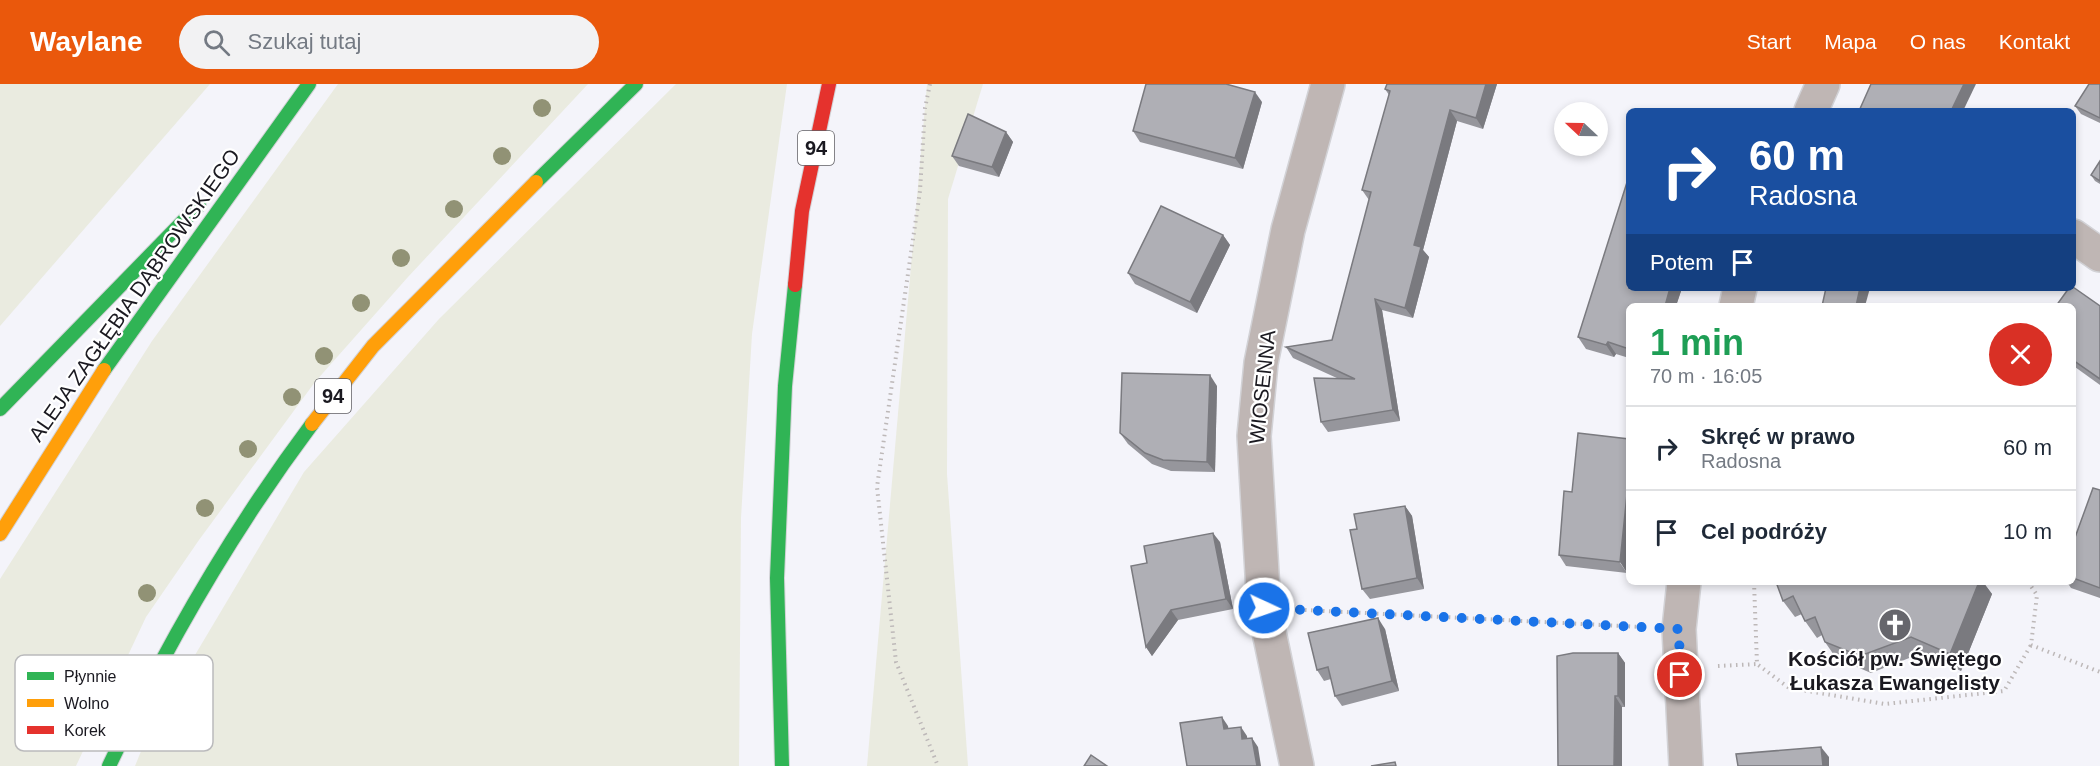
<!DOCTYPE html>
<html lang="pl">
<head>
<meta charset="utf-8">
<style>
  :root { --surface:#fff; --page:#f2f2f3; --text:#1f2937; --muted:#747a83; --line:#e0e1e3; --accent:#ea580c }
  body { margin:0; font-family:Helvetica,sans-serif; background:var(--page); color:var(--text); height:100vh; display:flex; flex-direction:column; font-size:22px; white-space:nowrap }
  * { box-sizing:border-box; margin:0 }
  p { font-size:20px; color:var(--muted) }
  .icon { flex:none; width:33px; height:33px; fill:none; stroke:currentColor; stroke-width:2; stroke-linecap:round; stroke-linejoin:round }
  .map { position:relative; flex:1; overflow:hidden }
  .panel { position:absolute; left:1626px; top:219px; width:450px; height:282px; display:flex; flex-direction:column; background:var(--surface); border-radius:9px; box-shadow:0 3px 9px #0003 }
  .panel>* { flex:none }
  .guide { position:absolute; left:1626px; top:24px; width:450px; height:183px; border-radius:9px; box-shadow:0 3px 9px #0003; background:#1a4fa0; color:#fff; overflow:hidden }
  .needle { width:39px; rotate:292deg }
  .fabs { position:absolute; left:1554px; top:18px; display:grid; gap:12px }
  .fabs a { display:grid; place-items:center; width:54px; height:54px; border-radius:50%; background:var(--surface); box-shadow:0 3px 9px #0003; font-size:30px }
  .pin { position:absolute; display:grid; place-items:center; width:51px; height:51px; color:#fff; margin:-26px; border:3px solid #fff; border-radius:50%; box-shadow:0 2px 6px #0007 }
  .me { position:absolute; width:66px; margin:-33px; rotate:93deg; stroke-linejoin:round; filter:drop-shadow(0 0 4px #0008) }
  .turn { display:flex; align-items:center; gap:21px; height:126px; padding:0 24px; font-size:27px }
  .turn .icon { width:78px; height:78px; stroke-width:2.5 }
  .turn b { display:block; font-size:42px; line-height:51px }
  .then { display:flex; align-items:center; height:57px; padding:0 24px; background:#0003; gap:12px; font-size:22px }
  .round { display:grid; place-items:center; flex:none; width:63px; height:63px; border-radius:32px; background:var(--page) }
  .summary { display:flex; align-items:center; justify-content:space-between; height:102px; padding:0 24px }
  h1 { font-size:36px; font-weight:700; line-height:45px; color:#1e9e55 }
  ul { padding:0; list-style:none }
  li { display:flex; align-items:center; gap:18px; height:84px; padding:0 24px; border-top:2px solid var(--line) }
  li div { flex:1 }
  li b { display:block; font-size:22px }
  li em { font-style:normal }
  header { display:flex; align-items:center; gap:36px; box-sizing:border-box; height:84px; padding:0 30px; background:var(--accent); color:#fff }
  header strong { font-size:28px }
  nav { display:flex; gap:33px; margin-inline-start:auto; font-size:21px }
  .search { width:420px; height:54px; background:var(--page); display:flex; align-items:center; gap:15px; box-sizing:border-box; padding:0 21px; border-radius:33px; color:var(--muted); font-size:22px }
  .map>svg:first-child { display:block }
  .green { fill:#eaebe0 }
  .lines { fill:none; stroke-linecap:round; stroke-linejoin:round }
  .street-casing { stroke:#d2d2d6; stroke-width:36 }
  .fast-casing { stroke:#d2d2d6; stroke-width:16 }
  .slow-casing { stroke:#d2d2d6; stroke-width:16 }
  .jam-casing { stroke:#d2d2d6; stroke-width:16 }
  .path { stroke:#bdb8b8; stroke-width:4; stroke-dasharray:1.5 4.5; stroke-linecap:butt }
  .street { stroke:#bfb6b4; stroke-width:33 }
  .fast { stroke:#30b455; stroke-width:14 }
  .slow { stroke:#ff9f0a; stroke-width:14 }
  .jam { stroke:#e5322d; stroke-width:14 }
  .tree { fill:#919275 }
  .wall { fill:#96969c }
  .shaded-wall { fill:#7a7a7f }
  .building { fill:#afafb5; stroke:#7a7a7f; stroke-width:1.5 }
  .route { stroke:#1a73e8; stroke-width:10; stroke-dasharray:0 18 }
  .labels { text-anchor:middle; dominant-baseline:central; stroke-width:4.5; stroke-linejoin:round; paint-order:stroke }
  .shield { fill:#fff; stroke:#5f5e63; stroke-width:1.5 }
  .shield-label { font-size:20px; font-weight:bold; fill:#1a1920 }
  .street-label { font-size:21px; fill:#1a1920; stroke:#fff }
  .poi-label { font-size:21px; font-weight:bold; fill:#1a1920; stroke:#fff }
  .key { fill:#fff; stroke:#bababc; stroke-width:1.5 }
  .key-label { font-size:16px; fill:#1a1920 }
</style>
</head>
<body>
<header>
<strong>Waylane</strong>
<div class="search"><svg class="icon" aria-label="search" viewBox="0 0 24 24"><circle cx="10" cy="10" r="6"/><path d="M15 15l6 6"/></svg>Szukaj tutaj</div>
<nav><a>Start</a><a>Mapa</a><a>O nas</a><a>Kontakt</a></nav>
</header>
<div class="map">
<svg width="2100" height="682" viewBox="0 0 2100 682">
  <rect width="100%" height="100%" fill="#f4f4fa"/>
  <g class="green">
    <polygon points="0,0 210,0 0,242"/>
    <polygon points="338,0 588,0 408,193 315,298 199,456 146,533 76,682 0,682 0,495 152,257"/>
    <polygon points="676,0 787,0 752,250 741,434 739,682 135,682 148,650 304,388 439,235"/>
    <polygon points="927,0 983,0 948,115 947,390 968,682 867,682"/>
  </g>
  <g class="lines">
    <defs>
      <g id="street">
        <polyline points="1811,27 1823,0"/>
        <polyline points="2073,152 2100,171"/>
        <polyline points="1736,222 1740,204"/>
        <polyline points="1684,498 1679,545 1686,682"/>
        <polyline points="1297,682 1264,524 1254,352 1261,279 1288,146 1328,0"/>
      </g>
      <g id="fast">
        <polyline points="536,98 636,0"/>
        <polyline points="104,286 309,0"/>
        <polyline points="0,325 199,121"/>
        <path d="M 109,682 C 166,561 232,447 312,340"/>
        <polyline points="782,682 777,494 785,302 795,201"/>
      </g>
      <g id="slow">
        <polyline points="312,340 373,262 536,98"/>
        <polyline points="0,450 104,286"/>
      </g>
      <polyline id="jam" points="795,201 802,127 829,0"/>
    </defs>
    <use href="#street" class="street-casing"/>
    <use href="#fast" class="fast-casing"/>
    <use href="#slow" class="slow-casing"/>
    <use href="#jam" class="jam-casing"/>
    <g class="path">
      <polyline points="930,0 925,24 920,107 877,403 896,578 938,682"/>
      <polyline points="1754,498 1757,580 1789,604 1885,620 2004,607 2031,561"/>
      <polyline points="2028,498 2037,511 2031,561 2100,588"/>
      <polyline points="1305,526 1642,543"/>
      <polyline points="1718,582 1757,580"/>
    </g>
    <use href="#street" class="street"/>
    <use href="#fast" class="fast"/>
    <use href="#slow" class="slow"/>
    <use href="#jam" class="jam"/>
  </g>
  <g class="tree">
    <circle cx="542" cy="24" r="9"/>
    <circle cx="502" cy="72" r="9"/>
    <circle cx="454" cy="125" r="9"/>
    <circle cx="401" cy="174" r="9"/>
    <circle cx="361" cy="219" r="9"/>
    <circle cx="324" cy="272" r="9"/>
    <circle cx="292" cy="313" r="9"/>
    <circle cx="248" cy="365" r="9"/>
    <circle cx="205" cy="424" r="9"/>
    <circle cx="147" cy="509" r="9"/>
  </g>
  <g class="wall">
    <polygon points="1497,0 1483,45 1457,37 1423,166 1429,173 1413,234 1382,226 1400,337 1328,348 1321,338 1339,295 1293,274 1286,263 1332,256 1369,116 1362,106 1389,11 1385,5"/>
    <polygon points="2100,0 2100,39 2081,30 2075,22"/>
    <polygon points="1262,18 1243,85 1140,58 1133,47"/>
    <polygon points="1006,48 1013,58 999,93 959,82 952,72"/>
    <polygon points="2100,77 2100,100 2095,97 2091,91"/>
    <polygon points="1223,151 1230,161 1197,229 1135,200 1128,189"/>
    <polygon points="1629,204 1682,204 1676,222 1629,222 1629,274 1616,270 1614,273 1586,265 1578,253"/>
    <polygon points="2073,222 2100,222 2100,301 2075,283 2073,280"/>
    <polygon points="1217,302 1215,388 1171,387 1152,380 1128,360 1120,349"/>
    <polygon points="2100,406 2100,514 2071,504 2067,498 2073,498 2073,494"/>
    <polygon points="1572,408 1627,489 1566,482 1559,471"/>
    <polygon points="1405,422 1412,432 1424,505 1370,515 1362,505 1357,445"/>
    <polygon points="1220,458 1233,525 1178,536 1152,572 1146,563 1147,479"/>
    <polygon points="1776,498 1983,498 1992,510 1961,587 1922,569 1871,589 1836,574 1825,558 1822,551 1817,554 1805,537 1802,530 1795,533 1783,517"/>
    <polygon points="1385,545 1399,607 1342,622 1335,612 1331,595 1324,597 1317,586"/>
    <polygon points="1618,569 1625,579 1625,623 1622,623 1558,682"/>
  </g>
  <g class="shaded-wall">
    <polygon points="1486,0 1497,0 1483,45 1476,34"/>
    <polygon points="1964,0 1976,0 1963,27 1951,27"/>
    <polygon points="1255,8 1262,18 1243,85 1235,74"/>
    <polygon points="1450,26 1457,37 1423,166 1429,173 1413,234 1405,224 1414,161"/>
    <polygon points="1006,48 1013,58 999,93 992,83"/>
    <polygon points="1223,151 1230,161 1197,229 1190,218"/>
    <polygon points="1670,204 1682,204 1676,222 1665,222"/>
    <polygon points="1860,204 1870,204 1865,222 1856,222"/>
    <polygon points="1375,215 1382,226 1400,337 1393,326"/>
    <polygon points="1608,258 1616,270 1614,273 1606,261"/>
    <polygon points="1210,291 1217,302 1215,388 1207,378"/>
    <polygon points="1629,391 1629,471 1627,489 1620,478"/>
    <polygon points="1405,422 1412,432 1424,505 1417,494"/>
    <polygon points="1213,449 1220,458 1233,525 1226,515"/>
    <polygon points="1979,498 1983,498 1992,510 1961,587 1950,570"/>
    <polygon points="1171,526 1178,536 1152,572 1146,563"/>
    <polygon points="1378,534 1385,545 1399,607 1392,597"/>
    <polygon points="1618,569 1625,579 1625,623 1618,612"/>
    <polygon points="1615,612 1622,623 1622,682 1614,682"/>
    <polygon points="1222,633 1228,642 1230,654 1224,645"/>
    <polygon points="1241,643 1247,652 1248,664 1242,655"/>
    <polygon points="1252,654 1258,663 1261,682 1257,682"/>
    <polygon points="1821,663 1829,673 1829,682 1823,682"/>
  </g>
  <g class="building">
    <polygon points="1146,0 1226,0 1255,8 1235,74 1133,47"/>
    <polygon points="1387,0 1486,0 1476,34 1450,26 1414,161 1421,163 1405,224 1375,215 1393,326 1321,338 1314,294 1355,295 1286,263 1332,256 1371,108 1362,106 1390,7 1385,5"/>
    <polygon points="1871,0 1964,0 1951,27 1859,27"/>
    <polygon points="2089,0 2100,0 2100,34 2075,22"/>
    <polygon points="968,30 1006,48 992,83 952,72"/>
    <polygon points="2100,77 2100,97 2091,91"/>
    <polygon points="1629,92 1629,204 1670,204 1665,222 1629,222 1629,265 1608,258 1606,261 1578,253"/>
    <polygon points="1161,122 1223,151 1190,218 1128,189"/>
    <polygon points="2073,203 2100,222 2100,295 2073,276 2073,265 2074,263 2073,263 2073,222 2056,222 2069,204"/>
    <polygon points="1826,204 1860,204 1856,222 1822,222"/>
    <polygon points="1122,289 1210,291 1207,378 1163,376 1145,369 1120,349"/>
    <polygon points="1578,349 1629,355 1629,391 1620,478 1559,471 1564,407 1572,408"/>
    <polygon points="2093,404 2100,406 2100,504 2073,494 2073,459"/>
    <polygon points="1405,422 1417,494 1362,505 1350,446 1357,445 1354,430"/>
    <polygon points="1213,449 1226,515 1171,526 1146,563 1131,482 1147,479 1144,462"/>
    <polygon points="1776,498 1979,498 1950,570 1911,553 1860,572 1825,558 1815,533 1805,537 1793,512 1783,517"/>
    <polygon points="1378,534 1392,597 1335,612 1328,583 1317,586 1308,549"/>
    <polygon points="1573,569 1618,569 1618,612 1615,612 1614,682 1558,682 1557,572"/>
    <polygon points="1222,633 1224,645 1241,643 1242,655 1252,654 1257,682 1187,682 1180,639"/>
    <polygon points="1821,663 1823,682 1738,682 1736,670"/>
    <polygon points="1091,671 1107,682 1084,682"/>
    <polygon points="1395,678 1396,682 1371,682"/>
  </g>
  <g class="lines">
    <polyline class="route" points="1264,524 1679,545 1680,591"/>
  </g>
  <defs>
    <symbol id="church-disc" viewBox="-11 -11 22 22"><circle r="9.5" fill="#66666c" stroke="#fff"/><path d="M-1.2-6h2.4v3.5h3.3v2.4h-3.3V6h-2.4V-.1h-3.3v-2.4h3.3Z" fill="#fff"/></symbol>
  </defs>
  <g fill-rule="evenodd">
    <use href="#church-disc" x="1876" y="522" width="38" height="38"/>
  </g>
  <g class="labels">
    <g class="shield">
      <rect x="798" y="47" width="36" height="34" rx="4.5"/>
      <rect x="315" y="295" width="36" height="34" rx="4.5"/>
    </g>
    <g class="shield-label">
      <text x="816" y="64">94</text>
      <text x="333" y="312">94</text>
    </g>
    <g class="street-label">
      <text transform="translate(134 211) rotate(-55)">ALEJA ZAGŁĘBIA DĄBROWSKIEGO</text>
      <text transform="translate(1262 303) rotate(-84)">WIOSENNA</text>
    </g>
    <g class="poi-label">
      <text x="1895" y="574">Kościół pw. Świętego<tspan x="1895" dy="24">Łukasza Ewangelisty</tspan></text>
    </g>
  </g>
  <rect x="15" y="571" width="198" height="96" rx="9" class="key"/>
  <rect x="27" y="588" width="27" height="8" fill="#30b455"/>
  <rect x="27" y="615" width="27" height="8" fill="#ff9f0a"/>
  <rect x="27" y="642" width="27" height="8" fill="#e5322d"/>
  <g class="key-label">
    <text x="64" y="598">Płynnie</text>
    <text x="64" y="625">Wolno</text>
    <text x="64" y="652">Korek</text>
  </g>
</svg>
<div class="fabs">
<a><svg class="needle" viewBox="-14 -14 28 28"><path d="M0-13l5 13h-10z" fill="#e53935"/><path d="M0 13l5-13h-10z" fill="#747a83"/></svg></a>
</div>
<div class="pin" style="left:1680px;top:591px;background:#d93025"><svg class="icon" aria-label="arrive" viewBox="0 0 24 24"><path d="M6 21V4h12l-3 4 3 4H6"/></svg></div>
<svg class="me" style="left:1264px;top:524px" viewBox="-20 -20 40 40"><circle r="17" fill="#1a73e8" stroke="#fff" stroke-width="3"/><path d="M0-11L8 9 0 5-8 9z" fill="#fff"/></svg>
<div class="guide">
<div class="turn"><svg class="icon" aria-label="right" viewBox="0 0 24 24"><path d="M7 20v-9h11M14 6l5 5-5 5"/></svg><div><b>60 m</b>Radosna</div></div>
<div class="then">Potem<svg class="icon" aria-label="arrive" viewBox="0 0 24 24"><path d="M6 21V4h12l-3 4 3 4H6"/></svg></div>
</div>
<section class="panel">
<div class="summary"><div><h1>1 min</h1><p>70 m · 16:05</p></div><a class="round" style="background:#d93025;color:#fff"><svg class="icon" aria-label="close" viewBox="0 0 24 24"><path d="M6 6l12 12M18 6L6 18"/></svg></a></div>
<ul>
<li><svg class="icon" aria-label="right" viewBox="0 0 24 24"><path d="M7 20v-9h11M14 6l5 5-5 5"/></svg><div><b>Skręć w prawo</b><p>Radosna</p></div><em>60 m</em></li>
<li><svg class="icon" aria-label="arrive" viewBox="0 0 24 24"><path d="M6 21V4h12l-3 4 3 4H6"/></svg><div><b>Cel podróży</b></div><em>10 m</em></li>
</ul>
</section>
</div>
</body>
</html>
